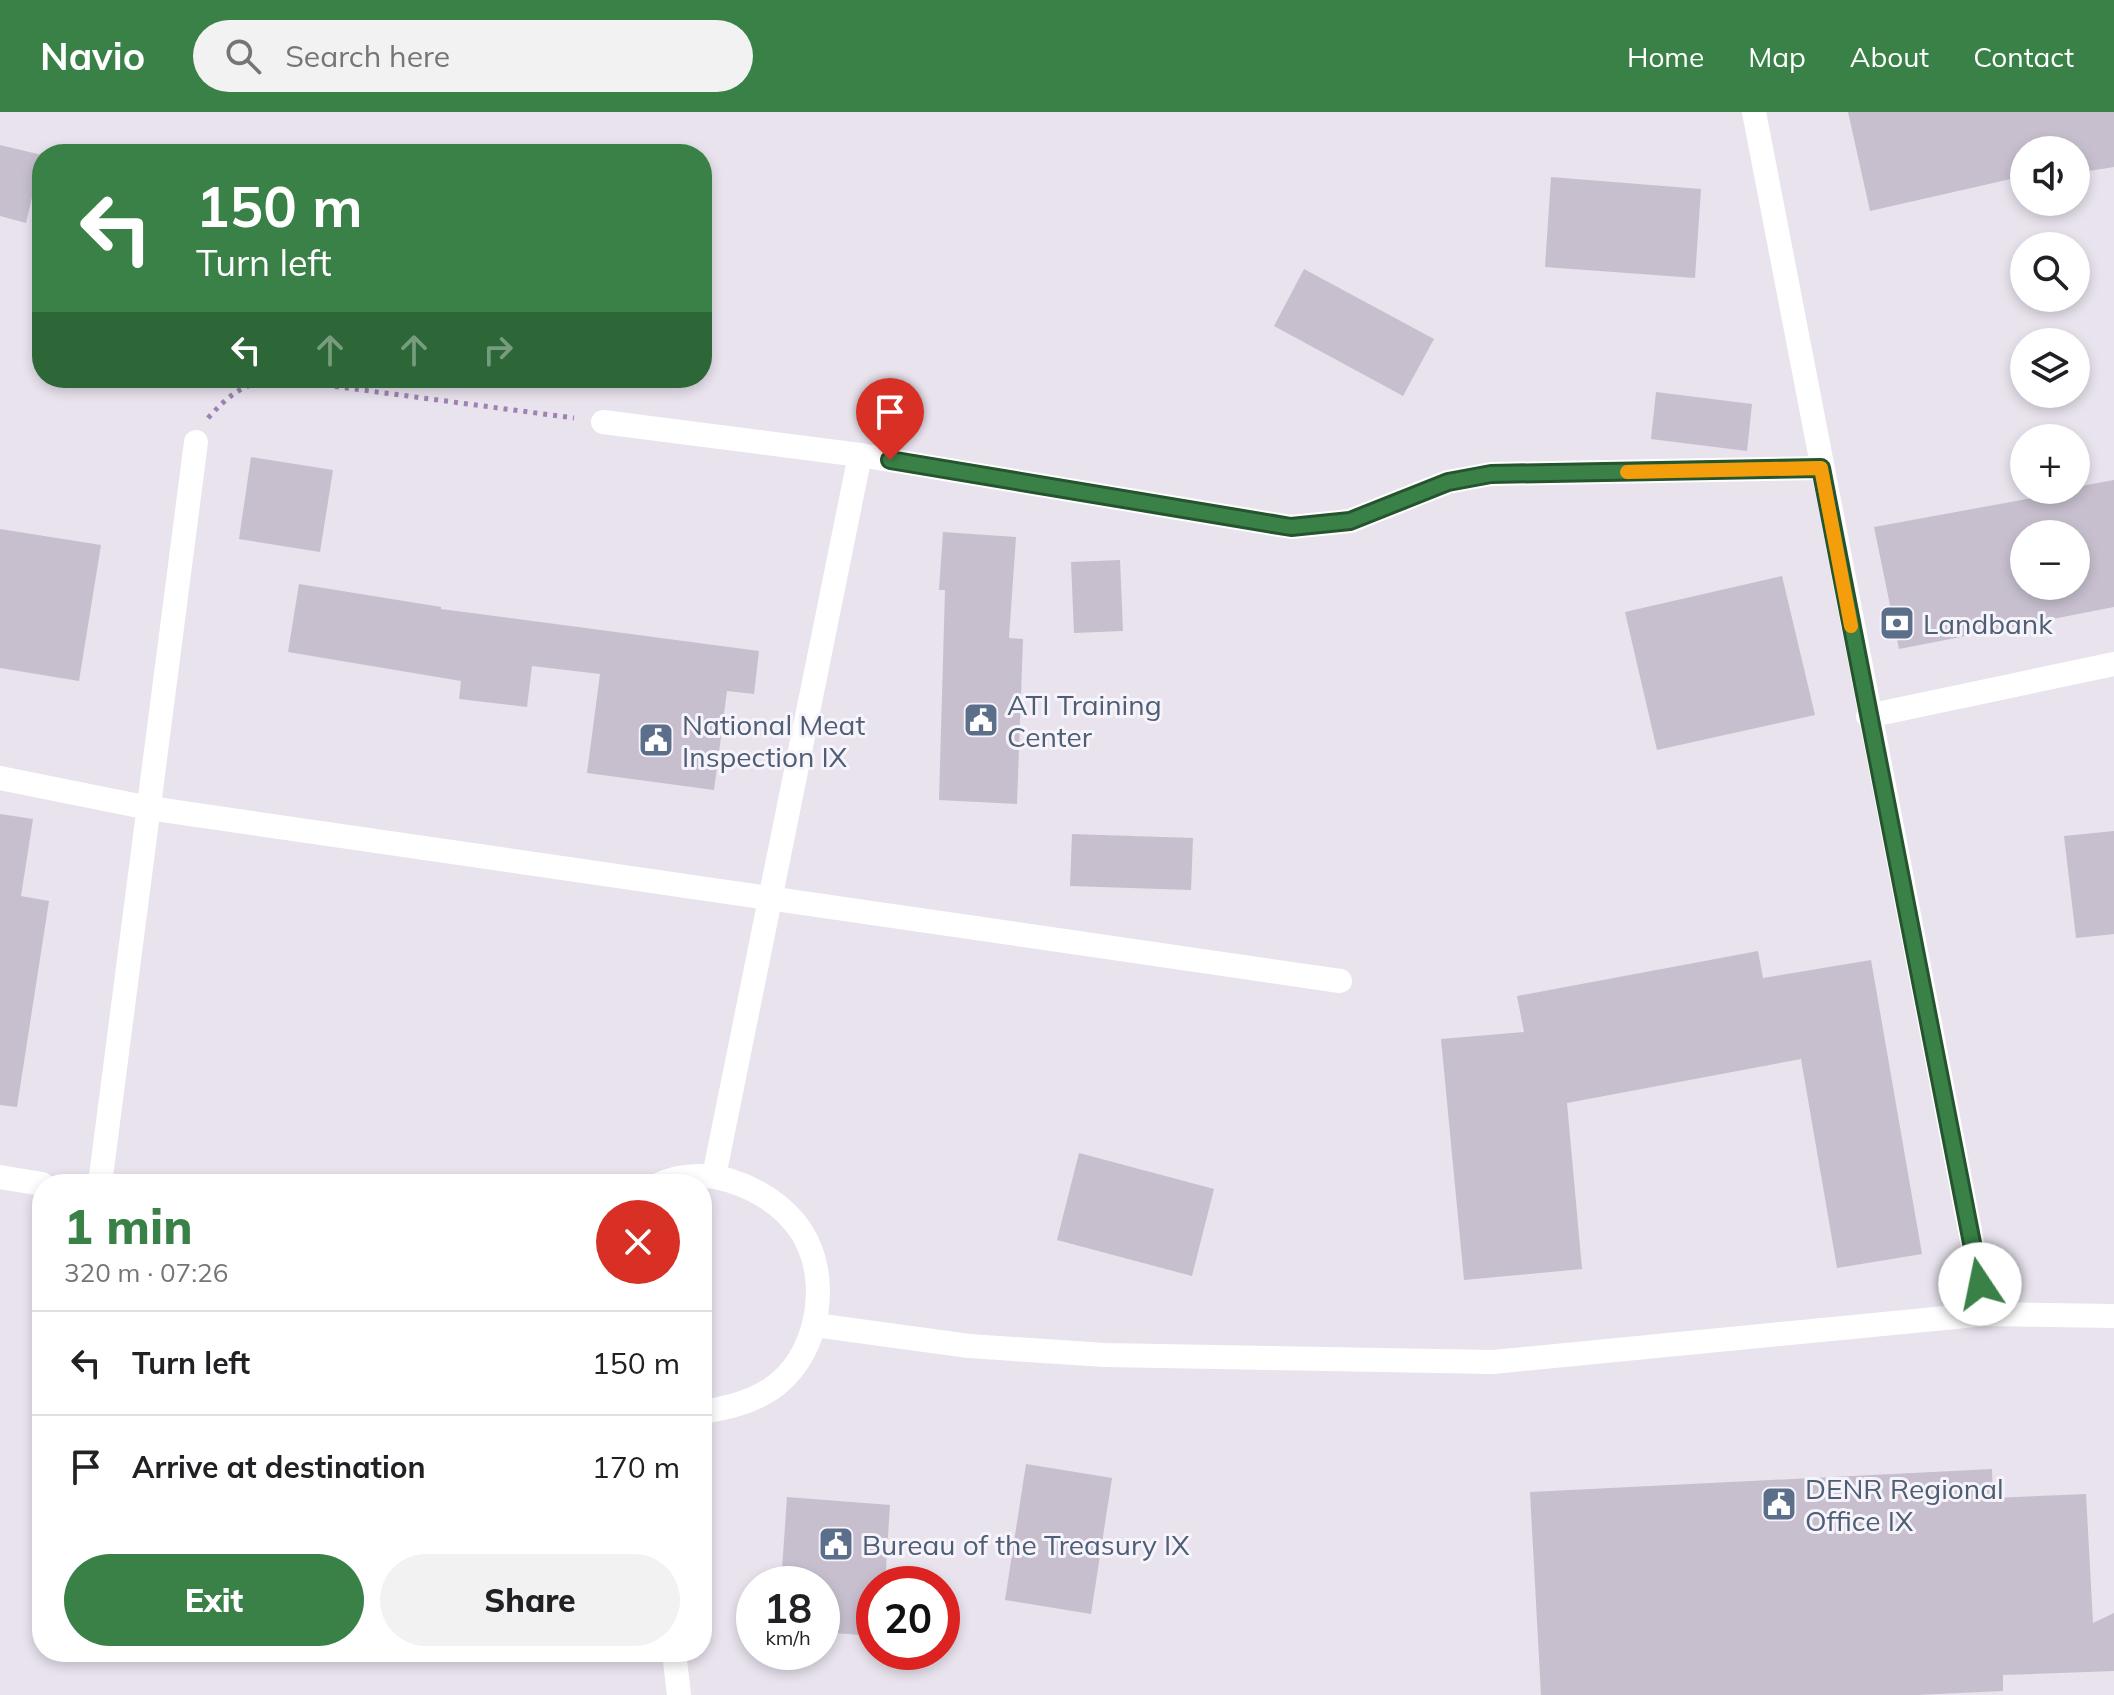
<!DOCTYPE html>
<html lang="en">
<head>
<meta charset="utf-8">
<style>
  :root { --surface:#fff; --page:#f2f2f2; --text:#202124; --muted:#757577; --line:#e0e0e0; --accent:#398147 }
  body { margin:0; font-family:Mulish,sans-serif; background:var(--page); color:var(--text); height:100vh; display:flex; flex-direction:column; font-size:30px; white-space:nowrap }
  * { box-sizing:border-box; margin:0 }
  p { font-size:26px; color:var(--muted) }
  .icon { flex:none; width:44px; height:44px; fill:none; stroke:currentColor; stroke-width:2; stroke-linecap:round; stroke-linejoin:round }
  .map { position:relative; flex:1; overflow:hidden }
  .panel { position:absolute; left:32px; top:1062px; width:680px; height:488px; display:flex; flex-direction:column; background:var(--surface); border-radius:32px; box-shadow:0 4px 12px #0003 }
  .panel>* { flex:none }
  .guide { position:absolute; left:32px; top:32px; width:680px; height:244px; border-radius:32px; box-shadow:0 4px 12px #0003; background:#398147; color:#fff; overflow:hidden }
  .fabs { position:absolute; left:2010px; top:24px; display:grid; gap:16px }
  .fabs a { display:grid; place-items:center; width:80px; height:80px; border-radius:50%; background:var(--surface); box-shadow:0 4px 12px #0003; font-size:40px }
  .speed { position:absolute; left:736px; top:1454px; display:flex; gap:16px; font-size:40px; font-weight:700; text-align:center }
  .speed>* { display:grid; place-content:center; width:104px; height:104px; border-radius:50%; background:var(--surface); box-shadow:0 4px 12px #0003; line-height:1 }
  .speed small { font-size:20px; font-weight:400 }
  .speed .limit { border:12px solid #d22; background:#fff; color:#111 }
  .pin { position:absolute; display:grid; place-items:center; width:68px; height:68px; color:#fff; margin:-82px -34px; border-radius:50% 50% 50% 0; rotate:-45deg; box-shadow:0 0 8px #0007 }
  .pin .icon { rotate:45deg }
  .me { position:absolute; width:88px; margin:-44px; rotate:349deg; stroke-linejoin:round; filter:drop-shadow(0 0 6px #0008) }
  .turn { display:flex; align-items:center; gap:28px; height:168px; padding:0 32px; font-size:36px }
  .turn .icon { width:104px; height:104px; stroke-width:2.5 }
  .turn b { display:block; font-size:56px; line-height:68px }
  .lanes { display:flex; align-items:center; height:76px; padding:0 32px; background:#0003; justify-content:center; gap:40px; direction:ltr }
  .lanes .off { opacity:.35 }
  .round { display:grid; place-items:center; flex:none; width:84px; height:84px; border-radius:42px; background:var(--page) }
  .head { display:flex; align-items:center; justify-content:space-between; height:136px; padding:0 32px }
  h1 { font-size:48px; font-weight:800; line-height:60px; color:var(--accent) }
  .cta { display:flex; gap:16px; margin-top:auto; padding:16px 32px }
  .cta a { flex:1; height:92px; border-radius:48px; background:var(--accent); color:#fff; font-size:32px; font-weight:800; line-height:92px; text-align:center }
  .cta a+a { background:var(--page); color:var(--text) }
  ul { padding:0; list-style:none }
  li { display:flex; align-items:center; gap:24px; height:104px; padding:0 32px; border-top:2px solid var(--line) }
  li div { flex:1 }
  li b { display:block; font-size:30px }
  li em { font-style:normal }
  header { display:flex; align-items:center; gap:48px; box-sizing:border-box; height:112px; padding:0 40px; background:var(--accent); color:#fff }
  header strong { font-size:38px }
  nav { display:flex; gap:44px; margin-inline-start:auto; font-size:28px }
  .search { width:560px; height:72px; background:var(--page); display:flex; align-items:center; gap:20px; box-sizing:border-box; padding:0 28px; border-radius:44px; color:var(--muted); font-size:30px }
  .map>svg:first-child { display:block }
  .building { fill:#c7bfce; fill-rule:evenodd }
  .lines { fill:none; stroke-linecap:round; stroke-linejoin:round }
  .path { stroke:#9f82b2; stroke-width:5; stroke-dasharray:4 6; stroke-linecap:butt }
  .minor { stroke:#fff; stroke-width:24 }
  .route-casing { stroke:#25542e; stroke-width:20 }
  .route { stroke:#398147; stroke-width:14 }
  .slow { stroke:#f59e0b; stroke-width:14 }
  .labels { text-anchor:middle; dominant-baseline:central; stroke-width:6; stroke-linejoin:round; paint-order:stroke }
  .service-label { font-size:28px; fill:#4e5e75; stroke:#f6f4fa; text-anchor:start }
</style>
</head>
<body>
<header>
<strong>Navio</strong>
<div class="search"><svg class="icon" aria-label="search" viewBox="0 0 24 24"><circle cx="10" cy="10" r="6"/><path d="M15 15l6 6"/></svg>Search here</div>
<nav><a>Home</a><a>Map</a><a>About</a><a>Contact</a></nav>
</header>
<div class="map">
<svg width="2114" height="1583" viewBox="0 0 2114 1583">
  <rect width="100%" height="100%" fill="#e8e3ed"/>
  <g class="building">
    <polygon points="1848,0 2114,0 2114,55 2076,61 2076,38 2024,38 2024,64 1870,99"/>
    <polygon points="0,33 42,43 26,111 0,104"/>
    <polygon points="1551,65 1701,77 1695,166 1545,155"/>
    <polygon points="1304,157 1434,227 1403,284 1274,214"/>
    <polygon points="1656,280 1752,292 1747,339 1651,327"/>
    <polygon points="251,345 333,358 320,440 239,427"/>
    <path d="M 2114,368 L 2114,495 L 1899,537 L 1874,415 L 2076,378 L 2076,375 ZM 2024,422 L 2076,422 L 2076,474 L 2024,474 Z"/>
    <polygon points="0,417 101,433 79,569 0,556"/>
    <polygon points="943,420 1016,425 1009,526 1023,527 1017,692 939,688 945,478 939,478"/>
    <polygon points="1120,448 1123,519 1074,521 1071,450"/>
    <polygon points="1782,464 1815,603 1657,638 1625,500"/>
    <polygon points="299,472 441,495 441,497 759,539 754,582 727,579 714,678 587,661 600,562 532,554 527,595 459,587 461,569 288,540"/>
    <polygon points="0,702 33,707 21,784 49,789 17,995 0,993"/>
    <polygon points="2114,719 2114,822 2076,826 2064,724"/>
    <polygon points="1072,722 1193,726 1191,778 1070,774"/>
    <polygon points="1758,839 1763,866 1871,848 1922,1142 1837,1156 1801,947 1567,991 1582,1157 1464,1168 1441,927 1524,920 1517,884"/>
    <polygon points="1079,1041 1214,1077 1192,1164 1057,1128"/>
    <polygon points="1026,1352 1112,1366 1091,1502 1005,1488"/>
    <polygon points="1992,1357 1993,1386 2086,1382 2093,1511 2114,1501 2114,1559 2003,1563 2003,1579 1917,1583 1541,1583 1530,1380"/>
    <polygon points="787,1385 890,1393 885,1472 874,1472 874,1524 822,1520 822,1472 781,1472"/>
  </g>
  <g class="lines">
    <path class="path" d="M 208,306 C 232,280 244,271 279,267 L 574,306"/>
    <g class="minor">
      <polyline points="1754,0 1986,1202"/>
      <polyline points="603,310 860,343 1291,415 1350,409 1448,370 1491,362 1821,356"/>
      <polyline points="1868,604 2114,552"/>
      <polyline points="0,666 149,696 1340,869"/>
      <polyline points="714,1064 860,343"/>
      <polyline points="0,1065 42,1072"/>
      <polyline points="100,1072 196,330"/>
      <path d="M 660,1072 C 681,1062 709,1062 731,1069 C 763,1079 795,1101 809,1134 C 829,1181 815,1247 771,1277 C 749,1291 727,1296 702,1300"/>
      <polyline points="815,1213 969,1234 1105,1243 1493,1250 1986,1202 2114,1204"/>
      <polyline points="674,1540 679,1583"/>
    </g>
  </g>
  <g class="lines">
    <defs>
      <polyline id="route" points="890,348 1291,415 1350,409 1448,370 1491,362 1821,356 1980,1172"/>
    </defs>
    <use href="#route" class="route-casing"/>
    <use href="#route" class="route"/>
    <polyline class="slow" points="1627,360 1821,356 1851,514"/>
  </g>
  <defs>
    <symbol id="bank-square" viewBox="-11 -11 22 22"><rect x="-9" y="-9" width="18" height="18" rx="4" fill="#5c6f8a" stroke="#f6f4fa"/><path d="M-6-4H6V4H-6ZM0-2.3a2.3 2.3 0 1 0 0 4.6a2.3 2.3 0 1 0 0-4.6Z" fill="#fff"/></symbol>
    <symbol id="civic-square" viewBox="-11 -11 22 22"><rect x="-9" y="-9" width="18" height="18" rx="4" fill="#5c6f8a" stroke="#f6f4fa"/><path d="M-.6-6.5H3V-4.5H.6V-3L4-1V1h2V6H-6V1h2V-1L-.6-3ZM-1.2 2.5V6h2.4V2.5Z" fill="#fff"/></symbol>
  </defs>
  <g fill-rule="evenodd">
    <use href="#bank-square" x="1877" y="491" width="40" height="40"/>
    <use href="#civic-square" x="961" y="588" width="40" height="40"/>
    <use href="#civic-square" x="636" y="608" width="40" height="40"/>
    <use href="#civic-square" x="1759" y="1372" width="40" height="40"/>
    <use href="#civic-square" x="816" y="1412" width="40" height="40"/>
  </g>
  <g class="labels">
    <g class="service-label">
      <text x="1923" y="511">Landbank</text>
      <text x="1007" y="592">ATI Training<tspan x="1007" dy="32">Center</tspan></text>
      <text x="682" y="612">National Meat<tspan x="682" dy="32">Inspection IX</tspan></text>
      <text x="1805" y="1376">DENR Regional<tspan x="1805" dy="32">Office IX</tspan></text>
      <text x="862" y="1432">Bureau of the Treasury IX</text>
    </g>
  </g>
</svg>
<div class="fabs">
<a><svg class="icon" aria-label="sound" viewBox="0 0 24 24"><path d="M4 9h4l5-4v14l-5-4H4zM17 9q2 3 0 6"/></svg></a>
<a><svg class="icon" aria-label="search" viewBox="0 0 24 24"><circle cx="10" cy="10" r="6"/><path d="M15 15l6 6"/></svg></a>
<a><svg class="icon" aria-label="layers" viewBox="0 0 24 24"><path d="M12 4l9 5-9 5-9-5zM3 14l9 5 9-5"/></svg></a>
<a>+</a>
<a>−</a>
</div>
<div class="speed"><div>18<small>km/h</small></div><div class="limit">20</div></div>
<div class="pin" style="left:890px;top:348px;background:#d93025"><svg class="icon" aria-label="arrive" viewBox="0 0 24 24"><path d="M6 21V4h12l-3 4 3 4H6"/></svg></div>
<svg class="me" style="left:1980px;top:1172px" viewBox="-20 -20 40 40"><circle r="19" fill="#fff"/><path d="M0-13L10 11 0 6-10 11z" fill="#398147"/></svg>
<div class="guide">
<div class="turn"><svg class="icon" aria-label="left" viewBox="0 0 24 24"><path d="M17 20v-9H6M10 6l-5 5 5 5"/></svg><div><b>150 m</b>Turn left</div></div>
<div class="lanes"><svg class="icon" aria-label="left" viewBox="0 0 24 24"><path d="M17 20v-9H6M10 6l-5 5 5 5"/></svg><svg class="icon off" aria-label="ahead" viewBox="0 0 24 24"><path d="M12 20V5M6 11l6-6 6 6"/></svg><svg class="icon off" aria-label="ahead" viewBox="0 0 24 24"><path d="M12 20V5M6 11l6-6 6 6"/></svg><svg class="icon off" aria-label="right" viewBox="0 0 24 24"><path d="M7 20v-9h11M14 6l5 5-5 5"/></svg></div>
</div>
<section class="panel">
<div class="head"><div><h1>1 min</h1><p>320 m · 07:26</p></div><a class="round" style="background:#d93025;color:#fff"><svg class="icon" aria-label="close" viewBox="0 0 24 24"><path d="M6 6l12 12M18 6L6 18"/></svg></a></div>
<ul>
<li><svg class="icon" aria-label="left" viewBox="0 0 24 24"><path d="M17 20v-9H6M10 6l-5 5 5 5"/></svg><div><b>Turn left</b></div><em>150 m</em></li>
<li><svg class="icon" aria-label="arrive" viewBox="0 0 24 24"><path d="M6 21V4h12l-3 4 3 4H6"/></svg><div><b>Arrive at destination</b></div><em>170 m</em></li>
</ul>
<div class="cta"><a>Exit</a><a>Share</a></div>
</section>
</div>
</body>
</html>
